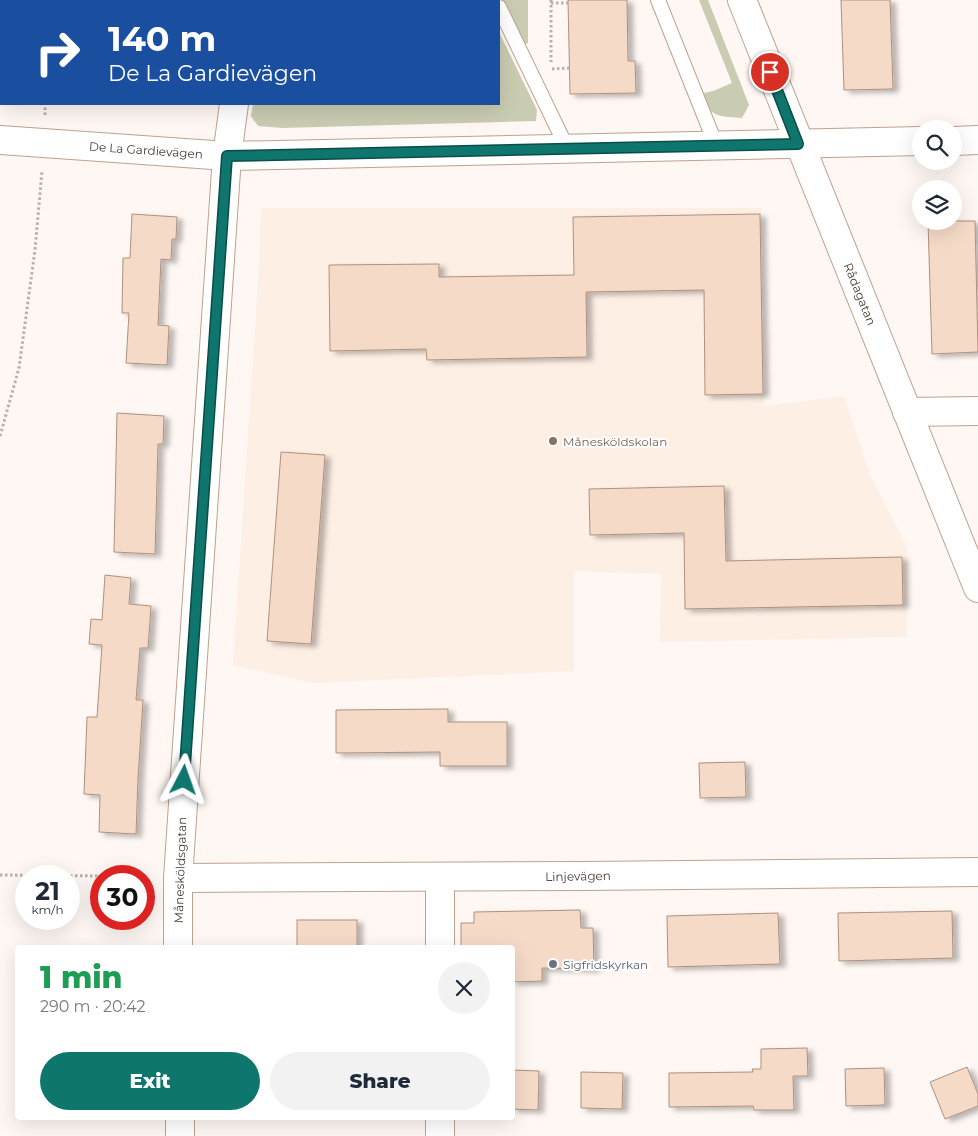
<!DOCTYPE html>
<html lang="en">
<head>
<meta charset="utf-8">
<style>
  :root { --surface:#fff; --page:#f2f2f3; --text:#1f2937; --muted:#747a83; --accent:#0f766e }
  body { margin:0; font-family:Montserrat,sans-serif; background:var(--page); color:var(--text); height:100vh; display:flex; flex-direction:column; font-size:19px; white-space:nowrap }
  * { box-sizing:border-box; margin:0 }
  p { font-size:16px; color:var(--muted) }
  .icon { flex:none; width:28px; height:28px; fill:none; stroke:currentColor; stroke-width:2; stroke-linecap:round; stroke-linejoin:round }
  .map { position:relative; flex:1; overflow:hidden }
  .drawer { position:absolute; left:15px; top:945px; width:500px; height:175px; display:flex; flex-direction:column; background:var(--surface); border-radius:5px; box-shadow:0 5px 20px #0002 }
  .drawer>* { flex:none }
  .banner { position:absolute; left:0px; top:0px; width:500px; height:105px; box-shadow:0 5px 20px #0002; background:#1a4fa0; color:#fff; overflow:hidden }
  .fabs { position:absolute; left:912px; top:120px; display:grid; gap:10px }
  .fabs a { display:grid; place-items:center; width:50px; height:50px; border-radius:50%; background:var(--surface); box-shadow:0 5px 20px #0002; font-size:25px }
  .speed { position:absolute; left:15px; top:865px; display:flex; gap:10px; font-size:25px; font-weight:700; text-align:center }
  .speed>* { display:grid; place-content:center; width:65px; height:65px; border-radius:50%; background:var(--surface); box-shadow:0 5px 20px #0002; line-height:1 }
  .speed small { font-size:12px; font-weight:400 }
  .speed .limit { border:8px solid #d22; background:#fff; color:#111 }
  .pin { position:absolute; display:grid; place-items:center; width:42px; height:42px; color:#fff; margin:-21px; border:2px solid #fff; border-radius:50%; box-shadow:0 1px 5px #0007 }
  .me { position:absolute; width:55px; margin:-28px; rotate:4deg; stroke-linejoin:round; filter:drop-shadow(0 0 4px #0008) }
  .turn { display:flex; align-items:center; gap:18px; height:105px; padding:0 25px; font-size:22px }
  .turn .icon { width:65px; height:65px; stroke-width:2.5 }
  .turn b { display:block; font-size:35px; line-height:42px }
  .round { display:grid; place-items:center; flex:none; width:52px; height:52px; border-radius:26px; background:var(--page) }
  .headline { display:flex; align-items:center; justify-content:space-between; height:85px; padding:0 25px }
  h1 { font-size:30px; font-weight:800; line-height:38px; color:#1e9e55 }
  .button { display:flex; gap:10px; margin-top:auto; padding:10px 25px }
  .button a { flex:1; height:58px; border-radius:30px; background:var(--accent); color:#fff; font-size:20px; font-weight:800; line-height:58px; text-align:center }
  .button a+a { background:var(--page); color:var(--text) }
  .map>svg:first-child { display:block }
  .built { fill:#feefe4 }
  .green { fill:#c9ccb1 }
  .building { fill:#f5dac7; stroke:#ae917d; filter:url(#shadow) }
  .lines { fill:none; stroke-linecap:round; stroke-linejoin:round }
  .service-casing { stroke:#bfa18c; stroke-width:16 }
  .minor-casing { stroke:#bfa18c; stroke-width:30 }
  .path { stroke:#b9b0ab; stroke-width:3; stroke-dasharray:2.5 2.5; stroke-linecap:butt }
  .service { stroke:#fff; stroke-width:14 }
  .minor { stroke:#fff; stroke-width:28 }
  .route-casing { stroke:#0a4d48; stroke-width:12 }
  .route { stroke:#0f766e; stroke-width:9 }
  .education-dot { fill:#8d6e63; stroke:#fff; stroke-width:2 }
  .worship-dot { fill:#6b7280; stroke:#fff; stroke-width:2 }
  .labels { text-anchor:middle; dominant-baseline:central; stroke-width:4; stroke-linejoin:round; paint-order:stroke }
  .street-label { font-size:12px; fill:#463931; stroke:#fff }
  .education-label { font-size:12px; fill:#785e54; stroke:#fff; text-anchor:start }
  .worship-label { font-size:12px; fill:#5b616d; stroke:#fff; text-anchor:start }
</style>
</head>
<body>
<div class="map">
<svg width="978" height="1136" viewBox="0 0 978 1136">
  <defs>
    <filter id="shadow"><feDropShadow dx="5.5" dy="3" stdDeviation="2.5" flood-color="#0004"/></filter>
  </defs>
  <rect width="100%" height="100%" fill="#fef7f3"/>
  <polygon class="built" points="261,208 761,208 764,406 844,396 870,475 907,547 907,637 660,642 661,574 574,571 574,671 312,683 233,665 259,266"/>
  <g class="green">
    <polygon points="268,0 483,0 484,1 268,1"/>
    <polygon points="503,0 528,0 528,43 524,45"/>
    <path d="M 699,0 L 708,0 L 749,105 L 742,118 C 723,117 704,117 704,93 L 713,91 L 732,83 Z"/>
    <polygon points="499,32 537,110 536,121 282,128 258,126 251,116 253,104 499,104"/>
  </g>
  <g class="building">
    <polygon points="568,0 627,0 628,61 635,61 636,93 570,94"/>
    <polygon points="841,0 890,0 893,89 844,90"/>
    <polygon points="132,214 177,217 176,239 172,239 171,260 161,259 158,325 169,326 167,365 126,363 129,313 122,313 123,258 130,258"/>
    <polygon points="760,214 763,394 705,395 704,290 586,292 587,357 427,360 426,349 330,351 329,265 439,264 439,277 574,275 573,217"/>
    <polygon points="928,221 975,221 978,352 932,354"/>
    <polygon points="117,413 164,416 163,444 158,444 155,554 114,552"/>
    <polygon points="281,452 325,455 311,644 267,641"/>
    <polygon points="724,486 726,561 902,557 903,605 685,609 684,533 590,535 589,489"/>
    <polygon points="105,575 131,578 129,604 151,606 148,648 140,648 136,700 143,700 138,778 136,834 99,832 100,795 84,794 87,717 97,717 102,645 89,644 91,619 102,620"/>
    <polygon points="448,709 448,722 507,722 507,766 440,766 440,752 336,753 336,710"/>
    <polygon points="745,762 746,797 700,798 699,763"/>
    <polygon points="580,910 581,928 593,928 594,969 542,968 542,981 512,982 512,948 461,948 461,923 474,923 474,912"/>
    <polygon points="952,911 953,958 839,961 838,913"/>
    <polygon points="778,913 780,964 668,967 667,916"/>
    <rect x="297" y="920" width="60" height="28"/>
    <polygon points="807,1048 808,1076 793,1076 794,1110 754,1110 753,1106 669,1107 669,1073 753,1072 752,1069 761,1069 761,1049"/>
    <polygon points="967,1067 978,1094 978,1106 945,1119 930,1082"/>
    <polygon points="884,1068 885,1105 846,1106 845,1069"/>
    <polygon points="512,1070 539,1071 538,1110 512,1109"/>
    <polygon points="581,1072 623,1073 622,1109 581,1108"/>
  </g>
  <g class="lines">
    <defs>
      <g id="service">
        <polyline points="658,0 716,145"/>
        <polyline points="499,7 567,148"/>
      </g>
      <g id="minor">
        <polyline points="742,0 978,588"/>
        <polyline points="247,1 247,0"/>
        <polyline points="0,140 227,156 921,141"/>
        <polyline points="954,141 978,140"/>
        <polyline points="907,412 978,411"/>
        <polyline points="178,878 582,876 978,872"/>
        <polyline points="178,948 178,878 227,156 234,104"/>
        <polyline points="440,948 440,877"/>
        <polyline points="180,1118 180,1136"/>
        <polyline points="440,1136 440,1118"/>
      </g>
    </defs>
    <use href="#service" class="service-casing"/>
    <use href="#minor" class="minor-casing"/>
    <g class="path">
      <polyline points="551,0 551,62"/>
      <polyline points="49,1 49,0"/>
      <polyline points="551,3 568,3"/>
      <polyline points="552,69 570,68"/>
      <polyline points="45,115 45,104"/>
      <polyline points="0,436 19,368 35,250 42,171"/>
      <polyline points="0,875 101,876"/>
    </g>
    <use href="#service" class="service"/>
    <use href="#minor" class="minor"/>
  </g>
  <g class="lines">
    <defs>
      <polyline id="route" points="184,780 227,156 798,144 770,72"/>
    </defs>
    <use href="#route" class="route-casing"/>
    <use href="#route" class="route"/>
  </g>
  <circle class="education-dot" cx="553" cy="441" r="5"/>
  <circle class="worship-dot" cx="553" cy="964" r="5"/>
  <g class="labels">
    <g class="street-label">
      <text transform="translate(146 150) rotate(4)">De La Gardievägen</text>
      <text transform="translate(860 294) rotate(68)">Rådagatan</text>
      <text transform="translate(180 870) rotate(-88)">Månesköldsgatan</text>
      <text transform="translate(578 876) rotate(-1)">Linjevägen</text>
    </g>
    <g class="education-label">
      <text x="563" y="441">Månesköldskolan</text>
    </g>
    <g class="worship-label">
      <text x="563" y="964">Sigfridskyrkan</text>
    </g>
  </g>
</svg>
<div class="fabs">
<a><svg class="icon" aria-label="search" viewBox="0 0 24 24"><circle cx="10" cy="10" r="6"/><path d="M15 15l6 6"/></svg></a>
<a><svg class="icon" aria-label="layers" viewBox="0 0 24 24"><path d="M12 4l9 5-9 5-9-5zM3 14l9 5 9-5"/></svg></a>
</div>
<div class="speed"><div>21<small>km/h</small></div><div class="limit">30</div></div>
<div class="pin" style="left:770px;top:72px;background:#d93025"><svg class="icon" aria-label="arrive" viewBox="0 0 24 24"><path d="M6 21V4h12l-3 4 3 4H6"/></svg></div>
<svg class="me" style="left:184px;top:780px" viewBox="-20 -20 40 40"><path d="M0-17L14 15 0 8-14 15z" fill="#0f766e" stroke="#fff" stroke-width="4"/></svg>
<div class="banner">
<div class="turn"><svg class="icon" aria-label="right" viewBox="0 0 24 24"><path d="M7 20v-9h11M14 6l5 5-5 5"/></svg><div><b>140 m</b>De La Gardievägen</div></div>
</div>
<section class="drawer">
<div class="headline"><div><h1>1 min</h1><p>290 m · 20:42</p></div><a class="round"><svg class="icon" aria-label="close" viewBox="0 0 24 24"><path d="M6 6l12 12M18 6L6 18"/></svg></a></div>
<div class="button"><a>Exit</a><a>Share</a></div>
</section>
</div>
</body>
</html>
